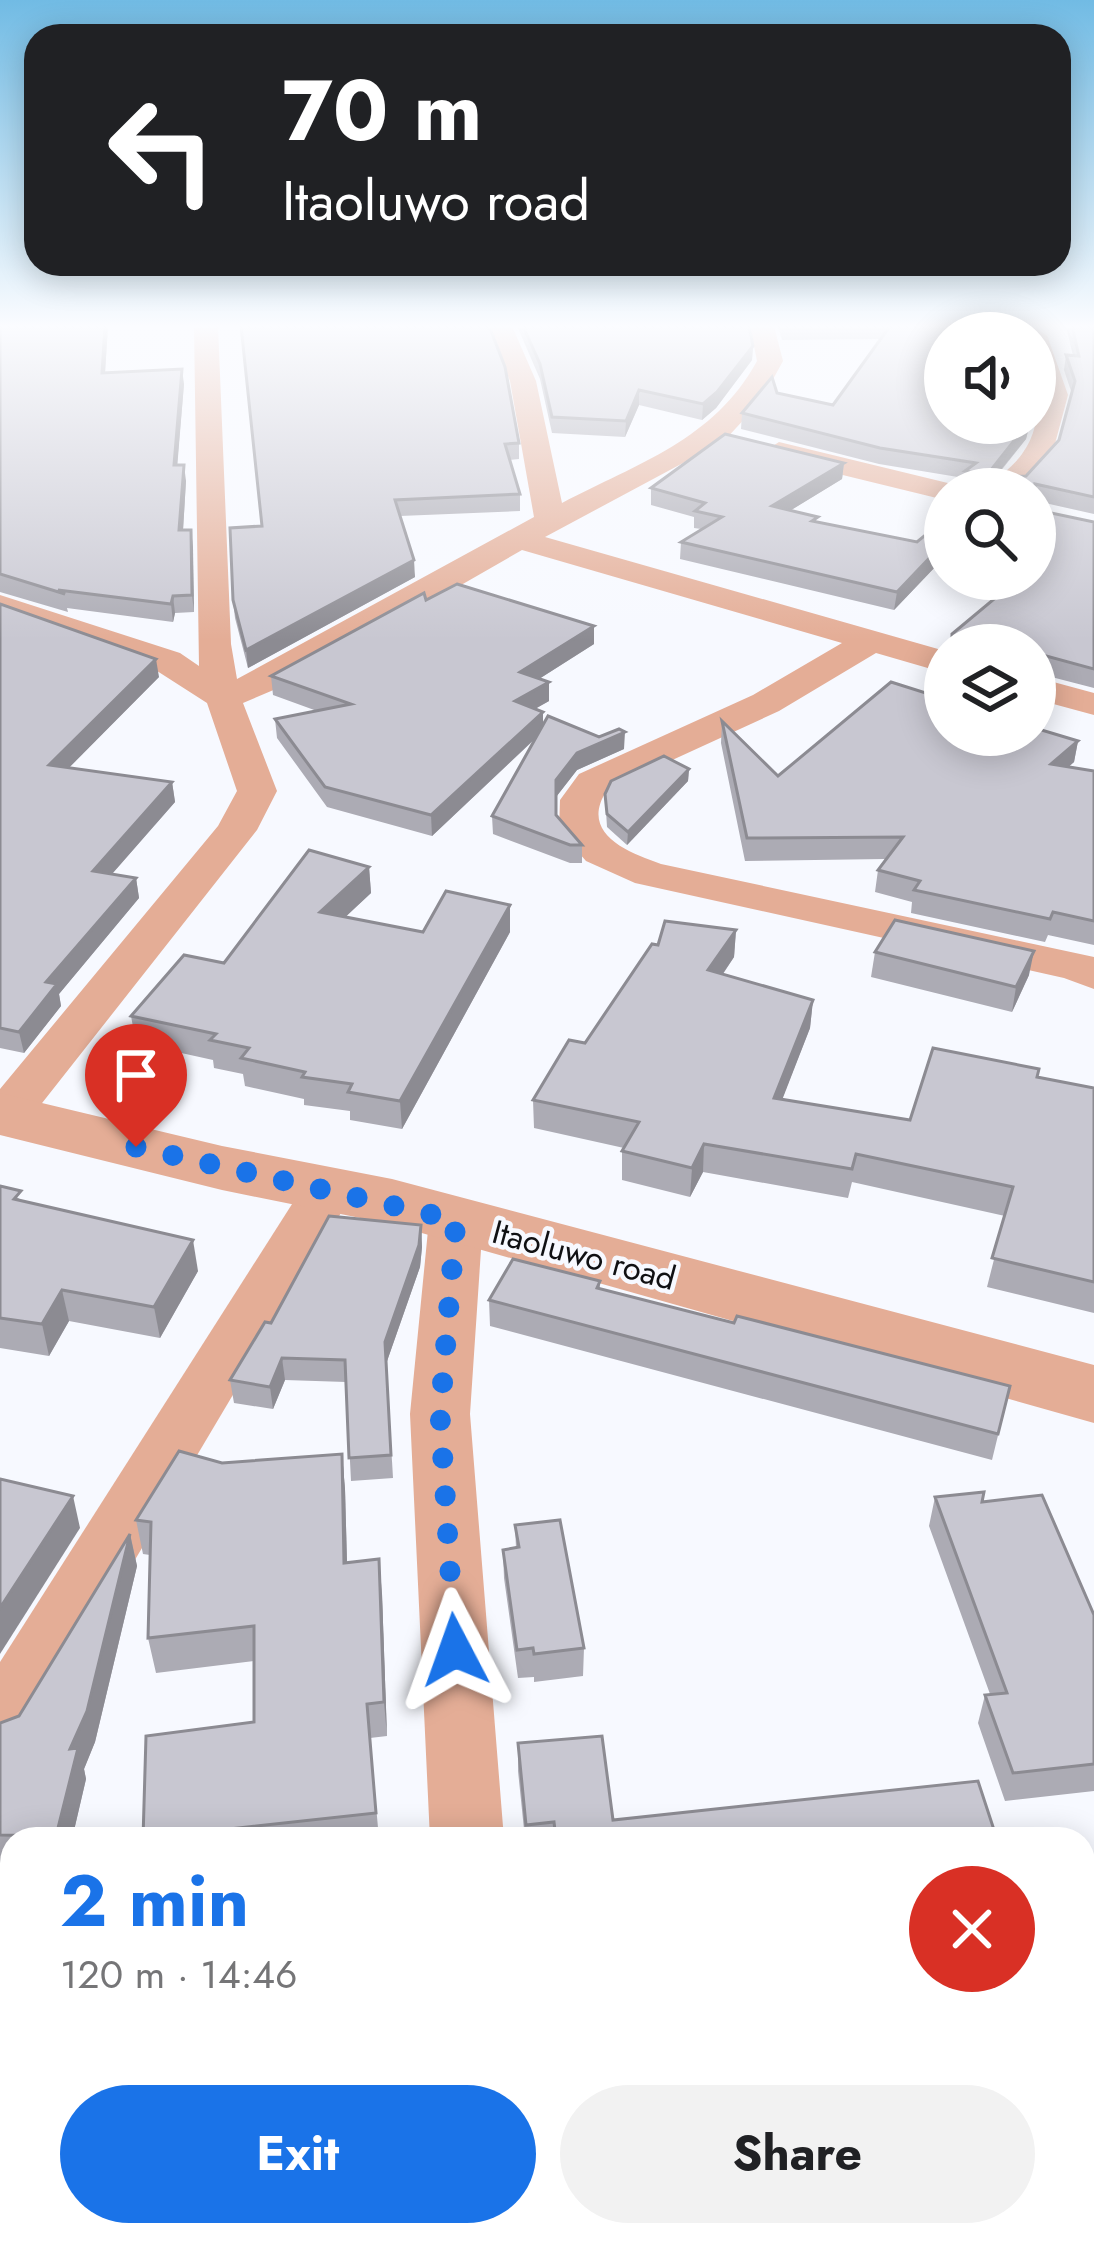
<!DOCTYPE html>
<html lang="en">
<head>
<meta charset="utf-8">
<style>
  :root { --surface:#fff; --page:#f2f2f2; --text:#202124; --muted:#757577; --accent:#1a73e8 }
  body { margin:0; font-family:Jost,sans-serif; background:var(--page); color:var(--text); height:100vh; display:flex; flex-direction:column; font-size:45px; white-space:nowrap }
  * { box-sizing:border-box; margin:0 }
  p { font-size:39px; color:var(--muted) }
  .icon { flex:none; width:66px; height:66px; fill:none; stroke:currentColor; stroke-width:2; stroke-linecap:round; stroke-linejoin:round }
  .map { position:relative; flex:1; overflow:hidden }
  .drawer { position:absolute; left:0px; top:1827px; width:1095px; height:420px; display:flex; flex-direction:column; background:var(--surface); border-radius:36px 36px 0 0; box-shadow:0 6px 30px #0003 }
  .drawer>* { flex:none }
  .banner { position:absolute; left:24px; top:24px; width:1047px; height:252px; border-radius:36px; box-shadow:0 6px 30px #0003; background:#202124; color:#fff; overflow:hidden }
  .fabs { position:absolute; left:924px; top:312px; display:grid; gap:24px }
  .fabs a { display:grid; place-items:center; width:132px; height:132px; border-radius:50%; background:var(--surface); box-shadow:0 6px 30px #0003; font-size:60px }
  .pin { position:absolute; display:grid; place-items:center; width:102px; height:102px; color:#fff; margin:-123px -51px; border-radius:50% 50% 50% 0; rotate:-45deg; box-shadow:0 0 12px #0007 }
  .pin .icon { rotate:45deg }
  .me { position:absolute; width:132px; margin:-66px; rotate:356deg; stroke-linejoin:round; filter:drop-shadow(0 0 9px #0008) }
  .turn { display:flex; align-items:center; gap:42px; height:252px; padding:0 60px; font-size:54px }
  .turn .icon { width:156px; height:156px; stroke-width:2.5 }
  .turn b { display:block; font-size:84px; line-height:102px }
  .round { display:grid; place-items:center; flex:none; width:126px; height:126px; border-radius:63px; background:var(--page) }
  .headline { display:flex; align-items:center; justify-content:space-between; height:204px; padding:0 60px }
  h1 { font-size:72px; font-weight:700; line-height:90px; color:var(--accent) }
  .action { display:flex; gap:24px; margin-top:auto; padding:24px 60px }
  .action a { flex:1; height:138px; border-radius:72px; background:var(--accent); color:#fff; font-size:48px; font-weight:700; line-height:138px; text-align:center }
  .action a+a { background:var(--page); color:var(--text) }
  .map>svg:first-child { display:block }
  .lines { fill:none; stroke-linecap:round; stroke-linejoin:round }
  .minor { fill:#e4ad96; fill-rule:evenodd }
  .tertiary { fill:#e4ad96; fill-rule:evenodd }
  .wall { fill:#acabb4 }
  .shaded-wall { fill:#8c8b92 }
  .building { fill:#c8c7d1; stroke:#8c8b92; stroke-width:3 }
  .route { stroke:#1a73e8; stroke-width:21; stroke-dasharray:0 37.8 }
  .labels { text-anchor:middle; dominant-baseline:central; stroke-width:9; stroke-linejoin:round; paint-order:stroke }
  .street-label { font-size:33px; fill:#0f1013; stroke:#f7f9ff }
</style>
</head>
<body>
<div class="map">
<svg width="1094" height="2247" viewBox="0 0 1094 2247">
  <rect width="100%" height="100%" fill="#f7f9ff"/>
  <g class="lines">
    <g class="minor">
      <path d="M 194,326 L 218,326 L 231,644 L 237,679 L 534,517 L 510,381 L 488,326 L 512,326 L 536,381 L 562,503 C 638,463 714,440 757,361 L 750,326 L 774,326 L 783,361 L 761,401 L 724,441 L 545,537 L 945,651 L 945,673 L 876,653 L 779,711 L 607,790 C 579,833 626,852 661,864 L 1094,957 L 1094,989 L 1064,978 L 635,883 L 586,861 L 559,830 L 560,800 L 579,774 L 753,695 L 842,643 L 522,550 L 290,683 L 243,703 L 277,791 L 257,830 L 24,1126 L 0,1129 L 0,1089 L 218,826 L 237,791 L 207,703 L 154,669 L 0,616 L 0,595 L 180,653 L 199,666 Z"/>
      <path d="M 1035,328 L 1047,335 L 1068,395 L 1052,455 L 1020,489 L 988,489 C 998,476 1013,467 1022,454 C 1048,419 1035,374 1035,333 L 1024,333 Z"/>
      <polygon points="779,442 956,485 959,489 945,489 945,500 769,457 765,451"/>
      <polygon points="1035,677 1094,693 1094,715 1035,699"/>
      <polygon points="327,1174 346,1179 354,1191 25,1745 0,1754 0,1662 308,1179"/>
      <polygon points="456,1202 475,1207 483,1220 470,1414 504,1839 430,1839 410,1414 429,1220 437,1207"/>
      <polygon points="448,2235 536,2235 537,2247 449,2247"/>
    </g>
    <polygon class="tertiary" points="0,1093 222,1146 392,1179 1094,1365 1094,1423 390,1224 222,1190 0,1135"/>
  </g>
  <g class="wall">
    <polygon points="0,326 108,326 105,373 184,384 177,465 186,481 183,530 191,530 194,612 175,613 173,622 67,608 68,612 0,592"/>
    <polygon points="241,326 519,443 519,459 509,460 520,494 520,511 400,516 415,577 248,668 235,618 233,600 262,526"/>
    <polygon points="517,326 749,326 753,346 752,360 716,408 702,420 639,405 625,437 552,433 540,379"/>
    <polygon points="778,326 955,326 945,423 1030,423 1026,439 996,477 1026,476 1059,440 1072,394 1064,370 1066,355 1073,356 1066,326 1094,326 1094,514 1036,501 1037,510 1094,522 1094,688 1036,673 1035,645 950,645 952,634 1012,584 992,579 1035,579 1035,489 972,489 963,487 964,478 879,464 741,429 742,413 777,393 833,405 881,339 782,340"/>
    <polygon points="844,463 842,479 791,510 817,522 917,542 945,519 945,568 936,566 894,610 680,559 681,542 701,529 694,528 694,517 651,505 651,488"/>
    <polygon points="426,600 594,626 594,644 539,679 549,701 535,709 543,712 543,725 624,749 577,770 556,797 556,816 582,845 582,863 570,863 493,834 492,816 536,738 432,836 327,807 277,738 275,719 317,711 273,695 271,676"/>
    <polygon points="0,604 159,677 69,767 172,782 175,802 112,874 136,878 139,898 59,994 61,1006 24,1053 0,1048"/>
    <polygon points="722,721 778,776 1078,741 1074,762 1068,767 1094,771 1094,945 1048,935 1045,942 911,913 912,902 875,892 878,870 885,859 745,861 721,743"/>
    <polygon points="689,769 688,781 627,845 607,827 605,794"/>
    <polygon points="369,867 371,893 345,917 423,932 510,905 510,932 402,1129 350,1120 350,1111 304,1105 304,1099 245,1086 243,1074 214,1068 213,1060 136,1043 131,1016 224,963"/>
    <polygon points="736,930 734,957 723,974 813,1000 810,1028 782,1099 910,1120 1038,1077 1094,1088 1094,1313 987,1287 1005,1216 852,1182 848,1198 703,1172 690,1197 622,1180 622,1151 624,1148 534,1128 533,1100 585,1043 658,945"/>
    <polygon points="875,952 1029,975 1012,1012 871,977"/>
    <polygon points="0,1186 24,1202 198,1271 160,1338 69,1321 49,1356 0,1348"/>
    <polygon points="421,1225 422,1247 420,1267 386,1364 393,1478 351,1481 346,1382 285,1380 273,1409 234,1403 230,1380 271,1323"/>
    <polygon points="600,1281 600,1289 734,1323 1010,1386 992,1460 490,1326 489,1300"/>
    <polygon points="342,1454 345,1489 347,1563 382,1594 387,1736 370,1738 379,1839 143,1839 254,1722 254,1661 156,1673 148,1638 150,1555 143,1554 136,1520 222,1463"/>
    <polygon points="935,1497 982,1502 1094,1615 1094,1791 1005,1801 978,1723 985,1695 990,1694 929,1526"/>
    <polygon points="515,1525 584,1648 583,1676 534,1682 534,1677 518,1678 504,1578 503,1550 516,1548"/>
    <polygon points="130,1534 137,1566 95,1742 84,1769 86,1779 72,1839 12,1839 12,1865 0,1865 0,1723 19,1716"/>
    <polygon points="518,1743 613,1820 997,1839 525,1839 518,1771"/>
    <polygon points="593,2235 1012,2235 1015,2247 595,2247"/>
  </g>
  <g class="shaded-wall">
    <polygon points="105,326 108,326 104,388 102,373"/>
    <polygon points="753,346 752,360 716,408 702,420 703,404"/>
    <polygon points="182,369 184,384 176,481 174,465"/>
    <polygon points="639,390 639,405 625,437 626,421"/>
    <polygon points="1028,423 1030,423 1026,439 985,489 987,475"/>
    <polygon points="844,463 842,479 770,523 772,506"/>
    <polygon points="184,465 186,481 182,547 179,530"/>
    <polygon points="191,530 193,547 194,612 192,595"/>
    <polygon points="938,549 936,566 894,610 897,592"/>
    <polygon points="414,560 415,577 248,668 246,650"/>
    <polygon points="173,596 175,613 173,622 171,604"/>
    <polygon points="594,626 594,644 520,691 520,672"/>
    <polygon points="156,659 159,677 53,784 49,765"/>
    <polygon points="549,682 549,701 515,720 515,701"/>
    <polygon points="543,712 543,731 432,836 431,815"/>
    <polygon points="625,732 624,749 577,770 556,797 556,780 577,753"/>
    <polygon points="1078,741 1074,762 1047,786 1051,764"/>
    <polygon points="689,769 688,781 627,845 628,832"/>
    <polygon points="172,782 175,802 97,891 93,871"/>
    <polygon points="369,867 371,893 322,939 320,912"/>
    <polygon points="136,878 139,898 59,994 61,1006 24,1053 19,1032 46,982"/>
    <polygon points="510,905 510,932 402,1129 400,1101"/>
    <polygon points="736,930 734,957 707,997 708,970"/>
    <polygon points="1034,951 1029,975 1012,1012 1016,987"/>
    <polygon points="813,1000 810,1028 772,1126 774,1098"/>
    <polygon points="704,1144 703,1172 690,1197 692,1168"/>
    <polygon points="421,1225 422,1247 420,1267 386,1364 393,1478 385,1342"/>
    <polygon points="193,1240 198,1271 160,1338 154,1307"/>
    <polygon points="62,1290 69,1321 49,1356 42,1324"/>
    <polygon points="282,1358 285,1380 273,1409 270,1387"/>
    <polygon points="342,1454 345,1489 348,1598 344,1563"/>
    <polygon points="73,1496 80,1528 0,1654 0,1608"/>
    <polygon points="130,1534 137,1566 95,1742 84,1769 86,1779 72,1839 57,1839 70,1749"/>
    <polygon points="379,1559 382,1594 387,1736 384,1702"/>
    <polygon points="89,2235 99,2235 98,2247 88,2247"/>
  </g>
  <g class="building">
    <polygon points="0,326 105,326 102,373 182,369 174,465 184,465 179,530 191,530 192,595 173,596 171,604 58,590 65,594 0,574"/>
    <polygon points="241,326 489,326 505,367 519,443 505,444 520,494 395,500 414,560 246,650 233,600 230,528 262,526"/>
    <polygon points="523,326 749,326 753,346 717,392 703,404 639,390 626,421 552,417 540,364"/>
    <polygon points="890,326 955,326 957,333 945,333 945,423 1028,423 987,475 965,471 976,463 880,448 742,413 772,377 777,393 833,405"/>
    <polygon points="1072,326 1094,326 1094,497 1035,484 1037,510 1094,522 1094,669 1039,654 1035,661 1035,645 952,644 952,634 1018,579 1035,579 1035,489 981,489 995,477 1026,476 1059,440 1075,381 1066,355 1079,356"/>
    <polygon points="725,434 844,463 772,506 818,517 812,521 917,542 945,519 945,551 938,549 897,592 681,542 722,517 695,511 705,503 651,488"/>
    <polygon points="457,584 594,626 520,672 549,682 515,701 543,712 431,815 325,787 275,719 351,704 271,676 424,593 426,600"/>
    <polygon points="0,604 156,659 49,765 172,782 93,871 136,878 46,982 57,984 19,1032 0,1028"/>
    <polygon points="891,682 945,699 945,735 1035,735 1035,728 1078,741 1051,764 1094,771 1094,921 1053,912 1050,919 914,890 920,881 878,870 903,837 747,838 722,721 778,776"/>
    <polygon points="548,716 599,737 619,729 625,732 577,753 556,780 556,815 582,845 570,845 492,816"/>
    <polygon points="664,756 689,769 628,832 607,814 605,794 611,781"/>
    <polygon points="309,850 369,867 320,912 423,932 446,891 510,905 400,1101 348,1092 352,1084 302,1077 305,1072 241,1058 249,1048 210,1040 216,1034 131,1016 184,955 224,963"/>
    <polygon points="895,920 1034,951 1016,987 875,952"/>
    <polygon points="665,921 736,930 708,970 813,1000 774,1098 910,1120 933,1048 1039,1069 1037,1077 1094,1088 1094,1282 992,1258 1013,1187 856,1154 852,1169 704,1144 692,1168 622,1151 639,1122 533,1100 569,1040 585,1043 652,944 658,945"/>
    <polygon points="0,1186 21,1191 14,1199 193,1240 154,1307 62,1290 42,1324 0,1318"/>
    <polygon points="329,1216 421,1225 419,1245 385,1342 391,1455 349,1458 345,1360 282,1358 270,1387 230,1380 265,1322 271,1323"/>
    <polygon points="513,1259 600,1281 597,1288 734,1323 737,1316 1010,1386 998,1434 489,1300"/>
    <polygon points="179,1451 222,1463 342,1454 344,1563 379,1559 384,1702 367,1704 376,1813 193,1833 193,1839 143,1839 146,1736 254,1722 254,1626 148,1638 151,1522 136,1520"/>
    <polygon points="0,1479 73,1496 0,1608"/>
    <polygon points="984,1492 982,1502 1042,1495 1094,1615 1094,1764 1013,1773 985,1695 1007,1693 935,1497"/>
    <polygon points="560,1520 584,1648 534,1654 533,1648 517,1650 503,1550 519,1547 515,1525"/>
    <polygon points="130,1534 87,1711 70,1749 78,1748 56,1836 0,1835 0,1723 19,1716"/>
    <polygon points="602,1736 613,1820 978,1781 997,1839 556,1839 554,1822 526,1825 518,1743"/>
    <polygon points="12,2151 12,2235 89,2235 88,2247 0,2247 0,2153"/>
    <polygon points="200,2235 406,2235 407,2247 117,2247"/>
    <polygon points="598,2235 707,2235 680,2238 682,2247 600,2247"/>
    <polygon points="762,2235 1012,2235 1015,2247 764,2247"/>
  </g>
  <linearGradient id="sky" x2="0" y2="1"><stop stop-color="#71bbe4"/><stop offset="0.51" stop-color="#fbfcff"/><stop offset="1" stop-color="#fbfcff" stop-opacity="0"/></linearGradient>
  <rect width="1094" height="640" fill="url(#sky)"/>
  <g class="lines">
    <polyline class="route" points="136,1147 456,1220 440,1414 455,1650"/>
  </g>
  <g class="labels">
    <g class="street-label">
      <text transform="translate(584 1255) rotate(15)">Itaoluwo road</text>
    </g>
  </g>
</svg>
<div class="fabs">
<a><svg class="icon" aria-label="sound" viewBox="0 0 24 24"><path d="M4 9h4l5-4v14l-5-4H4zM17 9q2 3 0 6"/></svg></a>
<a><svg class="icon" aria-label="search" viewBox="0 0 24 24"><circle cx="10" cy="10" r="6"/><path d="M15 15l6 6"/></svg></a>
<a><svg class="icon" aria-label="layers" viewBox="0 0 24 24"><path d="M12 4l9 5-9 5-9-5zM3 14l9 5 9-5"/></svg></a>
</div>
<div class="pin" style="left:136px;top:1147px;background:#d93025"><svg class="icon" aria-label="arrive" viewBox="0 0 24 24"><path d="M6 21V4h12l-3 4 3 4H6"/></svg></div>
<svg class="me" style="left:455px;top:1650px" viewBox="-20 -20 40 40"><path d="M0-17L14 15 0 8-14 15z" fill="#1a73e8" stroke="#fff" stroke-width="4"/></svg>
<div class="banner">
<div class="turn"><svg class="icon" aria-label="left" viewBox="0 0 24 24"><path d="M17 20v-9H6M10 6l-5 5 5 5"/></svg><div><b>70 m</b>Itaoluwo road</div></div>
</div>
<section class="drawer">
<div class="headline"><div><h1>2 min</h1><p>120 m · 14:46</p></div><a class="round" style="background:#d93025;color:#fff"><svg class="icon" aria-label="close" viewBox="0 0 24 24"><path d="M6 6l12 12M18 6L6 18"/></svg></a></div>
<div class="action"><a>Exit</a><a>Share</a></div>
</section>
</div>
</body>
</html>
